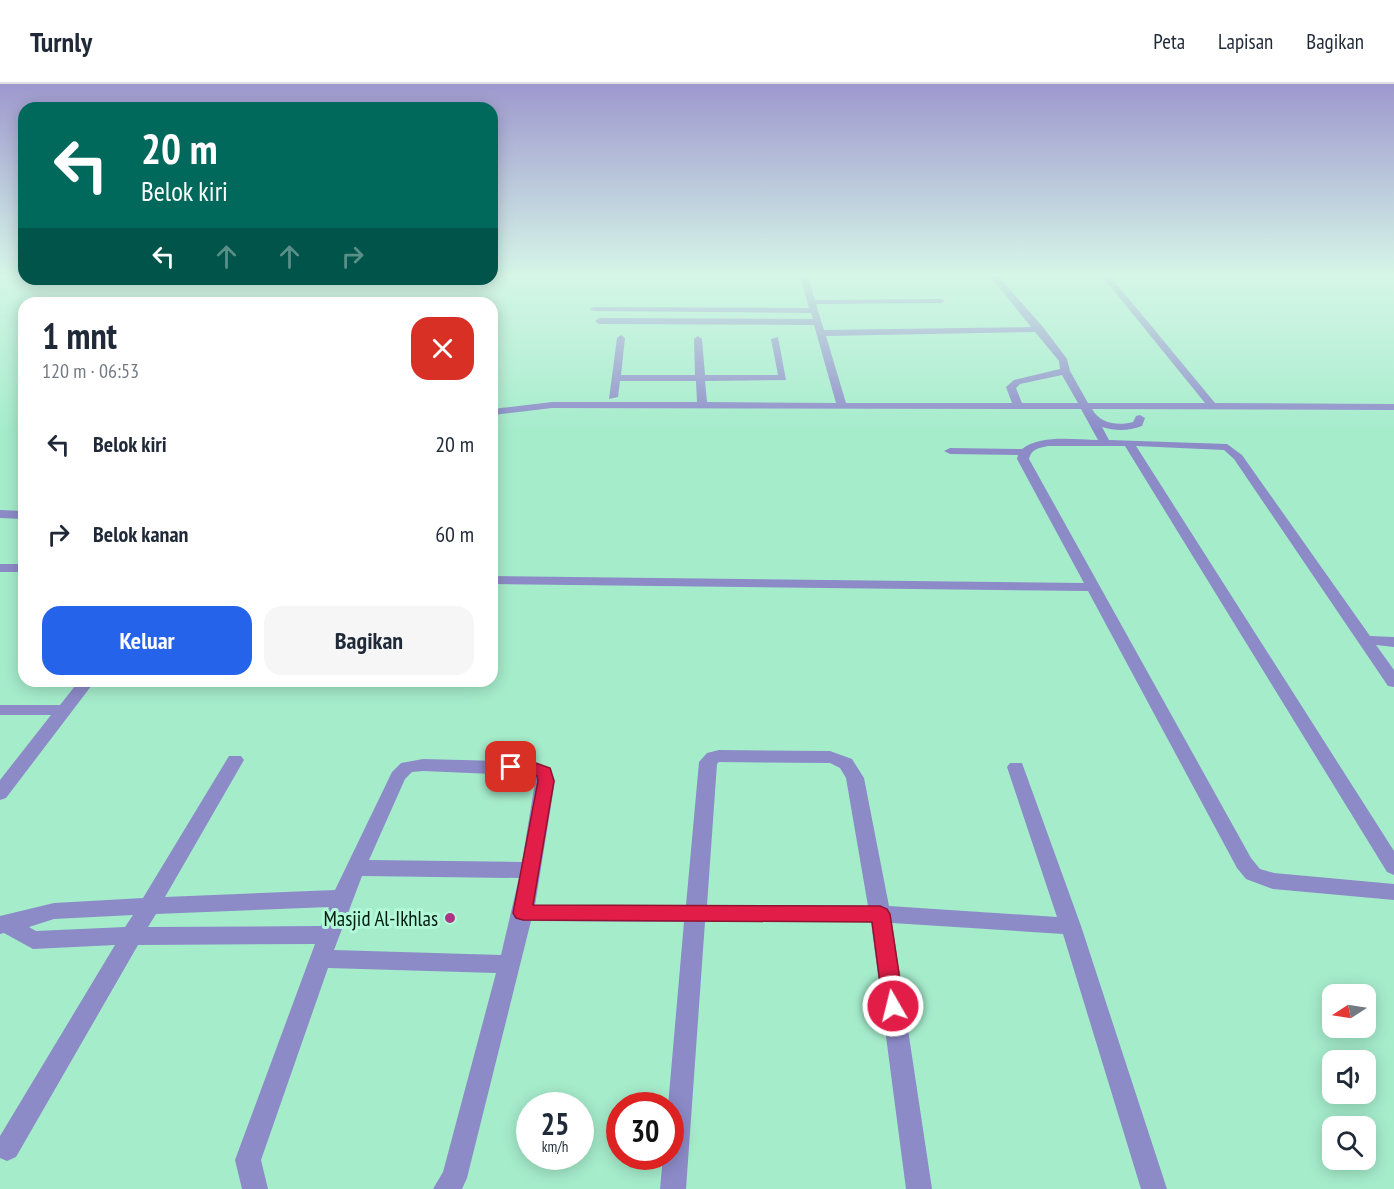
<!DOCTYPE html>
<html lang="id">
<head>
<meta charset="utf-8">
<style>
  :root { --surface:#fff; --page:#f6f6f7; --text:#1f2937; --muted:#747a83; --line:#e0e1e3; --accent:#2563eb }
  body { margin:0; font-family:"PT Sans Narrow",sans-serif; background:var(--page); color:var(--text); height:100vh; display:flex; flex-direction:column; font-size:22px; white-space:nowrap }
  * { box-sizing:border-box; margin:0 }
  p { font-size:20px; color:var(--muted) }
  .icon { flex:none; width:33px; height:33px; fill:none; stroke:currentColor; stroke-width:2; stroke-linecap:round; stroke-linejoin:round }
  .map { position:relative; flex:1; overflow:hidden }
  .sheet { position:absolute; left:18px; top:213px; width:480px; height:390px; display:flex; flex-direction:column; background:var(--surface); border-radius:18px; box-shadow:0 3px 15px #0003 }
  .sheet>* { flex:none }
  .top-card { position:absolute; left:18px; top:18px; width:480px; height:183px; border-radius:18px; box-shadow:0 3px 15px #0003; background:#00695c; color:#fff; overflow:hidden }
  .needle { width:39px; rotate:258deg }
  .tools { position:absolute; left:1322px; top:900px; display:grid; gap:12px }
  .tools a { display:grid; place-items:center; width:54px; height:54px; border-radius:12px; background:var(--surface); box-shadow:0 3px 15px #0003; font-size:30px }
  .speed { position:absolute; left:516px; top:1008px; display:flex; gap:12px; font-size:30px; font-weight:700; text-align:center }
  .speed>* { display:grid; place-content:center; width:78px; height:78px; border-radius:50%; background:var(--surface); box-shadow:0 3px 15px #0003; line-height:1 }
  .speed small { font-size:15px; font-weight:400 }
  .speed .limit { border:9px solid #d22; background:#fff; color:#111 }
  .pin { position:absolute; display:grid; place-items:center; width:51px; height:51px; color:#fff; margin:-26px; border-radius:12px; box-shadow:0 3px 9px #0006 }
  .me { position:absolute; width:66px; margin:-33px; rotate:352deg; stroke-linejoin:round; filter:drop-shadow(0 0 4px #0008) }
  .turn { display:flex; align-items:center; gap:21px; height:126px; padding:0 24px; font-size:27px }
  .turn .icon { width:78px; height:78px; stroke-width:2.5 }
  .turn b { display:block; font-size:42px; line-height:51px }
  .lanes { display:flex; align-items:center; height:57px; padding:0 24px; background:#0003; justify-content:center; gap:30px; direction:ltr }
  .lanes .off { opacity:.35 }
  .round { display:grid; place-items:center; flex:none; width:63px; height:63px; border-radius:18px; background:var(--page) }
  .overview { display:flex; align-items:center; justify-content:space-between; height:102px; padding:0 24px }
  h1 { font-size:36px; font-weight:700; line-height:45px }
  .cta { display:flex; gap:12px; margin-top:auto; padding:12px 24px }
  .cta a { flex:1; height:69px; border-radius:18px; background:var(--accent); color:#fff; font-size:24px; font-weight:700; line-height:69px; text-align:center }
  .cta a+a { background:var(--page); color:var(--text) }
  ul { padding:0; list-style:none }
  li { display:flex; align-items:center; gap:18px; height:90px; padding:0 24px }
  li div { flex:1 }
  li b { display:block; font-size:22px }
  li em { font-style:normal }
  header { display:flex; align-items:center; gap:36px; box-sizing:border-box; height:84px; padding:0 30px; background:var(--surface); border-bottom:2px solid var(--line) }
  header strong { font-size:28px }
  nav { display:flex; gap:33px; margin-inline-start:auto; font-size:21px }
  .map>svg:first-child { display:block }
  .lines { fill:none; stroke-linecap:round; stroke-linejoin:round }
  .minor { fill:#8c8bc8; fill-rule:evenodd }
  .route { fill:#e11d48; stroke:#92132f; stroke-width:1.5 }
  .poi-dot { fill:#ae3384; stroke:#b2f9d8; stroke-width:2 }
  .labels { text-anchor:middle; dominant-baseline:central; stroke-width:6; stroke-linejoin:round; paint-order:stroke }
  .near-poi-label { font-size:21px; fill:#011d12; stroke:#b2f9d8; text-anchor:end }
</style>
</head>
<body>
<header>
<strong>Turnly</strong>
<nav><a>Peta</a><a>Lapisan</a><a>Bagikan</a></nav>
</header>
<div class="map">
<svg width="1394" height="1105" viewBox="0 0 1394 1105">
  <rect width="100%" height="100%" fill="#a5eccb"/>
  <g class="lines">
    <g class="minor">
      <path d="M 800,192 L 808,192 L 815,216 L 941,215 L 945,217 L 941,219 L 816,220 L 824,246 L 1031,243 L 990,192 L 998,192 L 1043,243 L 1067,275 L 1070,287 L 1088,319 L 1205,319 L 1102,192 L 1110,192 L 1215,319 L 1394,320 L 1394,326 L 1092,325 C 1100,340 1119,342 1133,338 L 1136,332 L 1140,331 L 1145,334 L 1142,342 C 1128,347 1116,347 1102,343 L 1109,356 L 1227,360 L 1242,371 L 1370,552 L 1394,553 L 1394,563 L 1376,561 L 1394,586 L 1394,603 L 1388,602 L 1234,375 L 1224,366 L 1136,362 L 1394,767 L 1394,791 L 1387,788 L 1125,362 L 1048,362 C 1039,364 1031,365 1029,375 L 1251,774 L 1260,785 L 1274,789 L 1394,800 L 1394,816 L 1273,805 L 1246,795 L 1237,784 L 1088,507 L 492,500 L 492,492 L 1084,499 L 1017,375 L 1018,371 L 950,370 L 944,367 L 950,364 L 1022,365 C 1042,350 1075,356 1098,356 L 1081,325 L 552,324 L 492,331 L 492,325 L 552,318 L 697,318 L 696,297 L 620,297 L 618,313 L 609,315 L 617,254 L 621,251 L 625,254 L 621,291 L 695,291 L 694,255 L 698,252 L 702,255 L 705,291 L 778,291 L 771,255 L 778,253 L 786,296 L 705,297 L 707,318 L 836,319 L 814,241 L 599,240 L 595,237 L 599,234 L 813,235 L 811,229 L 594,227 L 590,225 L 594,223 L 809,224 ZM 1035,248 L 1059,277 L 1060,285 L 1014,296 L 1006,303 L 1012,319 L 846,319 L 826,252 ZM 1062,291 L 1078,319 L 1022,319 L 1016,304 L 1020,300 Z"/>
      <polygon points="0,426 24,427 24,435 0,434"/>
      <rect x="0" y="480" width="24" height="8"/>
      <polygon points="79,597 95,597 6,714 0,716 0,696 51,631 0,631 0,621 60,621"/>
      <path d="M 719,666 L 830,667 L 852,675 L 864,694 L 889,822 L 1057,833 L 1007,683 L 1010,679 L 1022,679 L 1081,842 L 1167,1105 L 1141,1105 L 1063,850 L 892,839 L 932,1105 L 906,1105 L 871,838 L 705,838 L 686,1105 L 660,1105 L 663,1072 L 670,1072 L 670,1022 L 668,1022 L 684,838 L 531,837 L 467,1094 L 462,1105 L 433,1105 L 443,1088 L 496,889 L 328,884 L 261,1076 L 268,1105 L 242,1105 L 235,1076 L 315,860 L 138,861 L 16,1073 L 7,1077 L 0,1074 L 0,1052 L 115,861 L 33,865 L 4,849 L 0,850 L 0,832 L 54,819 L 143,814 L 229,672 L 241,672 L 244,676 L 165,813 L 335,806 L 392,688 L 401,679 L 423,675 L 533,678 L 551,684 L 555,697 L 535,821 L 686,821 L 699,678 L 707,669 ZM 719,678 L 830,679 L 840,684 L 846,694 L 868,822 L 707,821 L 717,680 ZM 423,687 L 536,692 L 522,778 L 369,776 L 405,695 L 412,688 ZM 362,792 L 519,794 L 501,871 L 334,866 ZM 329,823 L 321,842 L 148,843 L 156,830 ZM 133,831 L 125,843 L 36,847 L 29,843 L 54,835 Z"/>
    </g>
  </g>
  <linearGradient id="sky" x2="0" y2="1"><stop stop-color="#9e98ce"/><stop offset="0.55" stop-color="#d6f6e8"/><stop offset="1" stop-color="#d6f6e8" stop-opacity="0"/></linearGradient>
  <rect width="1394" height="347" fill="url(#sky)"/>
  <polygon class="route" points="511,678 533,678 550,684 554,697 533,821 880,822 887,825 890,830 904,922 901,928 893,931 886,928 883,922 872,838 523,836 516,834 513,829 538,697 537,692 506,687 503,683 506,679"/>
  <circle class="poi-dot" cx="450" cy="834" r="6"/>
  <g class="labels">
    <g class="near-poi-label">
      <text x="438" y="834">Masjid Al-Ikhlas</text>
    </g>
  </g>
</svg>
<div class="tools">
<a><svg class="needle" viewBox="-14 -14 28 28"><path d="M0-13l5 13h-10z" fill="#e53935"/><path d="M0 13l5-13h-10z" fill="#747a83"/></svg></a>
<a><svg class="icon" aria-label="sound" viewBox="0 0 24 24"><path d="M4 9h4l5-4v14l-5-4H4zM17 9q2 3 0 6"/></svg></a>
<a><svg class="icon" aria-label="search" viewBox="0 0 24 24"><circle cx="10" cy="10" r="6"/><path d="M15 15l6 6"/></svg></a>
</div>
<div class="speed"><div>25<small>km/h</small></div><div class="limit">30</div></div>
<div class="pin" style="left:511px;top:683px;background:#d93025"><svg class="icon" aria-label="arrive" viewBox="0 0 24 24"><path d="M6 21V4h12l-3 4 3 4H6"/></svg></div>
<svg class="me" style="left:893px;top:922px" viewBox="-20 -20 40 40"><circle r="17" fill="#e11d48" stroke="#fff" stroke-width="3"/><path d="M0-11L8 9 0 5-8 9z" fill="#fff"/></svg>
<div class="top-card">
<div class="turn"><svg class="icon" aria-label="left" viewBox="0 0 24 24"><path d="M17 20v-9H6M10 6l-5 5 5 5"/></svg><div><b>20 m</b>Belok kiri</div></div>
<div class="lanes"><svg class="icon" aria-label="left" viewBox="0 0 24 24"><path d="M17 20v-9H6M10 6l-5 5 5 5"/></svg><svg class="icon off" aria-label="ahead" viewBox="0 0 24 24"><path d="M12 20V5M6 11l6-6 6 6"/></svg><svg class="icon off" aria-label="ahead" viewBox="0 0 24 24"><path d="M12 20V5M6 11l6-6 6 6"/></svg><svg class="icon off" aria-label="right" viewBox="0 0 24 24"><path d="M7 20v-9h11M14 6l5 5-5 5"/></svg></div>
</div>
<section class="sheet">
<div class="overview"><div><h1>1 mnt</h1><p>120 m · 06:53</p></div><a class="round" style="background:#d93025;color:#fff"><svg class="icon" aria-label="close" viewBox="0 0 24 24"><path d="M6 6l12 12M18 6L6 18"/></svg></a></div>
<ul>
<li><svg class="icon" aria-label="left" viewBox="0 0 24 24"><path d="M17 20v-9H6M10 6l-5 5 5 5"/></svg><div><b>Belok kiri</b></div><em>20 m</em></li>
<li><svg class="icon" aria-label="right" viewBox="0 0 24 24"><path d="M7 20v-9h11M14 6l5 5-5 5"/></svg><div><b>Belok kanan</b></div><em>60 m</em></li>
</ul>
<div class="cta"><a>Keluar</a><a>Bagikan</a></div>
</section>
</div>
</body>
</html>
